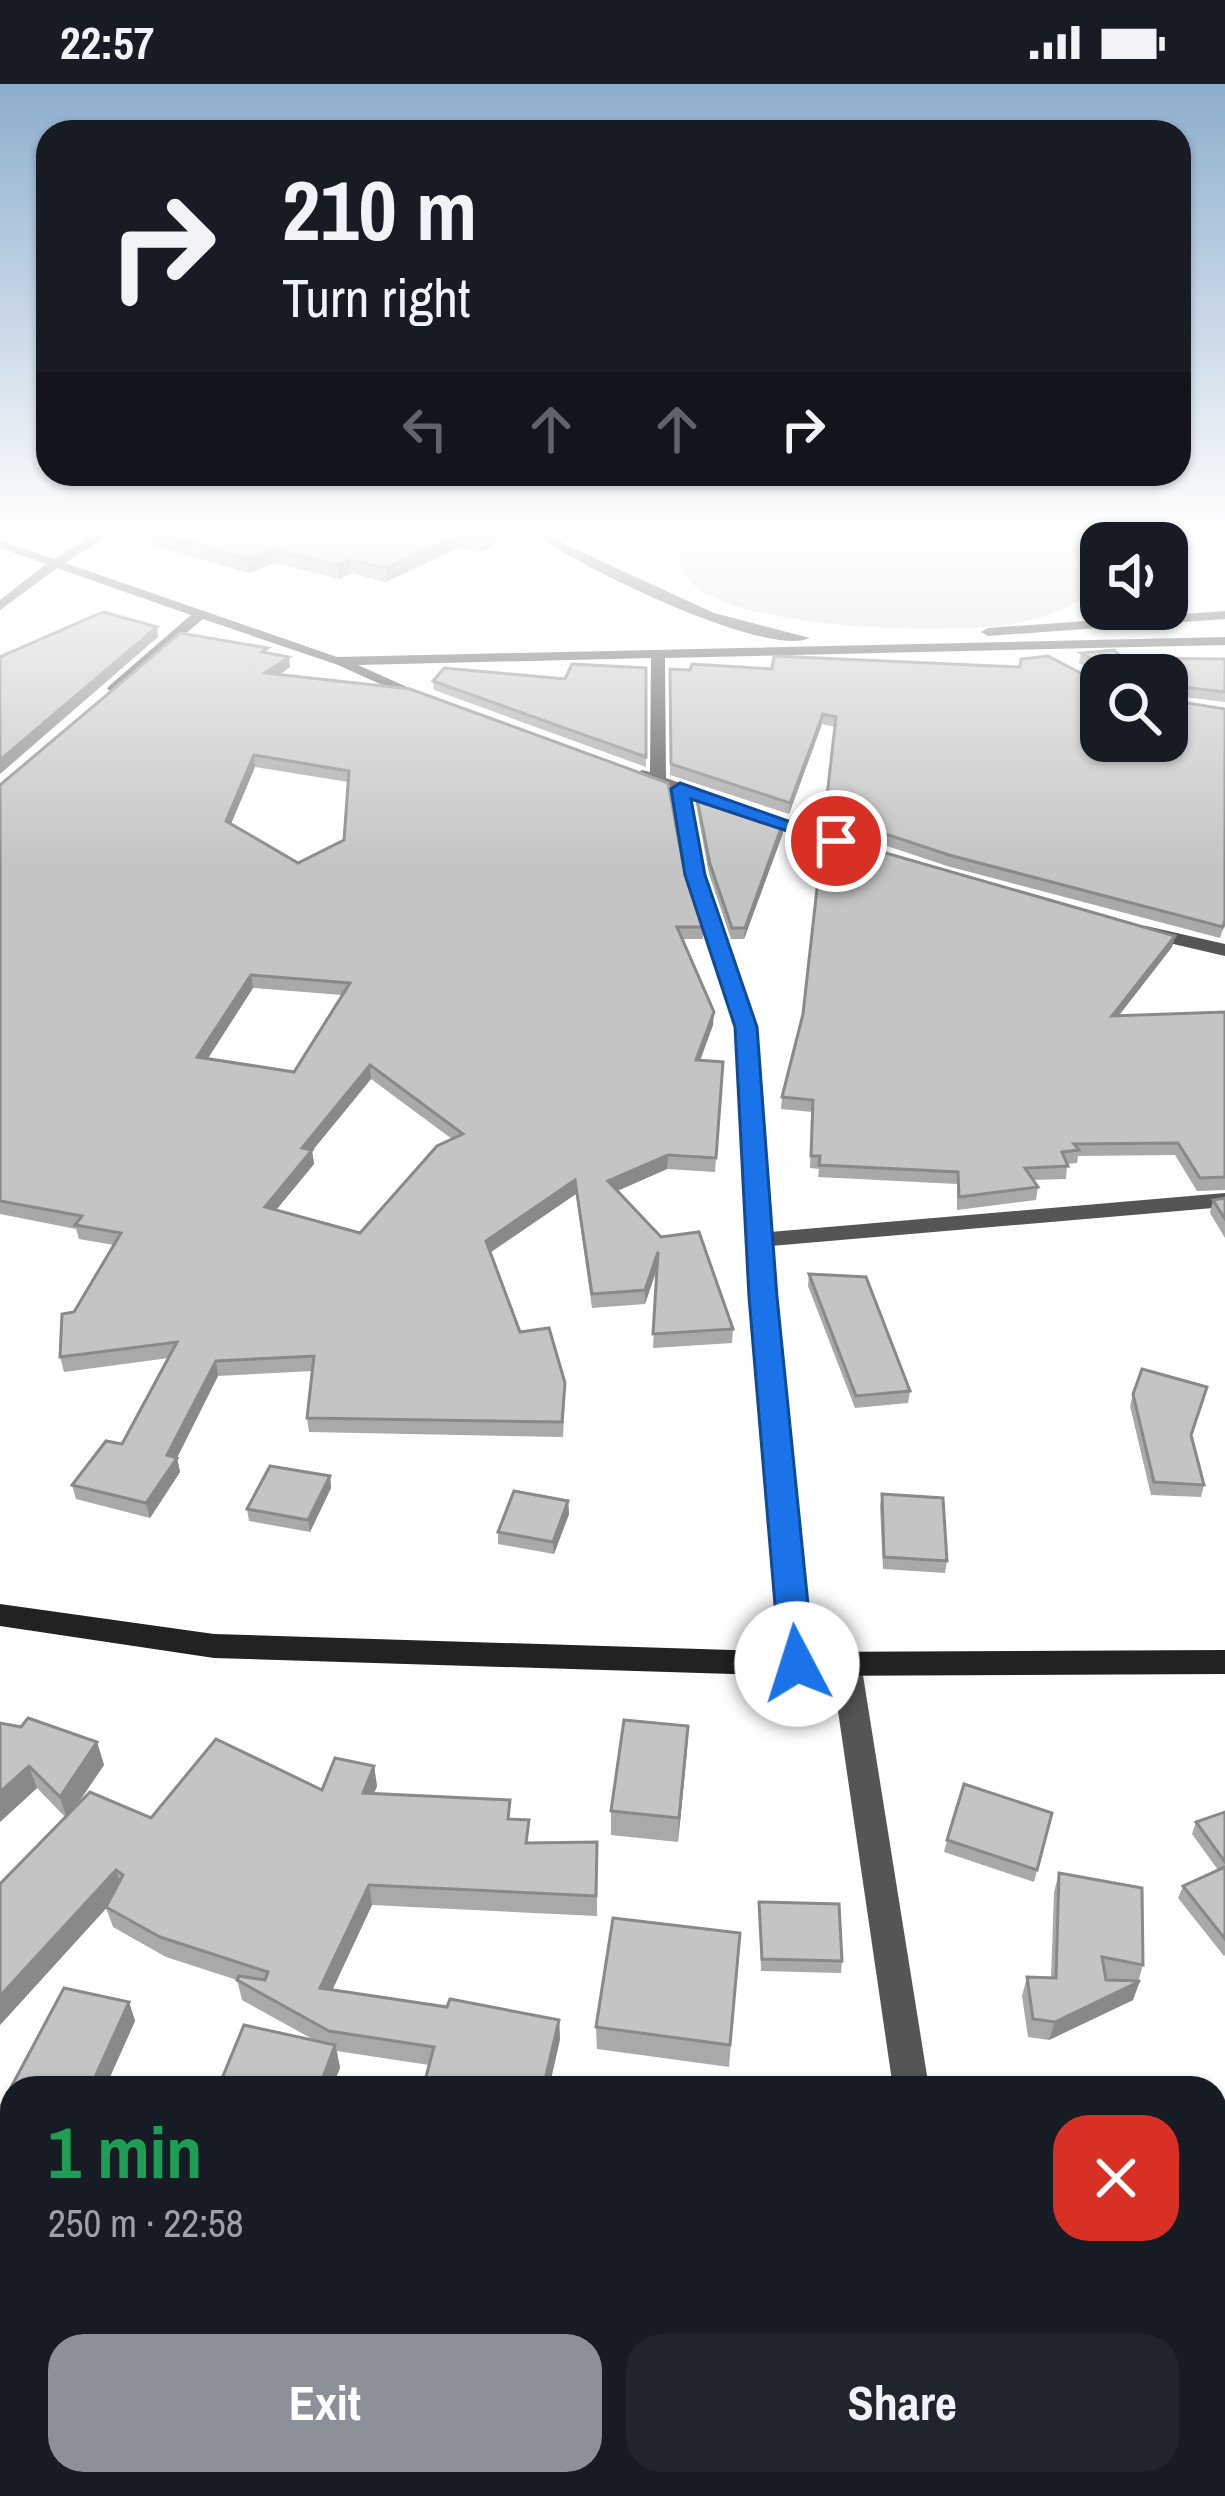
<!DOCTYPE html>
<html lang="en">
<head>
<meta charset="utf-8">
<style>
  :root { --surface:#171b24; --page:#20242c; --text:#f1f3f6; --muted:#9ea1a6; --accent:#8c9099 }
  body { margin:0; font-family:"Archivo Narrow",sans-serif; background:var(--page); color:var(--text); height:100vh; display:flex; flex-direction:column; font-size:45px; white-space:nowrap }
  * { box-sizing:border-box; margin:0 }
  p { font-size:39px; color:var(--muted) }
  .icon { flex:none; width:66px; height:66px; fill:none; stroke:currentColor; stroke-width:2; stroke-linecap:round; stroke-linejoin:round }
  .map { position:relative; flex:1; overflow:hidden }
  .panel { position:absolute; left:0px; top:1992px; width:1227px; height:420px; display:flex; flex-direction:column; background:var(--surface); border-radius:36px 36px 0 0; box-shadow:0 3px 9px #0004 }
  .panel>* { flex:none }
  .top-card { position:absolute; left:36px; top:36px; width:1155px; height:366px; border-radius:36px; box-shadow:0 3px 9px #0004; background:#171b24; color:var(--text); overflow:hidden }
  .controls { position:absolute; left:1080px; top:438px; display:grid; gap:24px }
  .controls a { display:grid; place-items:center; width:108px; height:108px; border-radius:24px; background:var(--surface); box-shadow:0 3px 9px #0004; font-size:60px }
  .pin { position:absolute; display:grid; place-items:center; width:102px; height:102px; color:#fff; margin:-51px; border:6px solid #fff; border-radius:50%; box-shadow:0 3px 12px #0007 }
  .me { position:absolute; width:132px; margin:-66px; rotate:355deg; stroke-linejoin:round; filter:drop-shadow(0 0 9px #0008) }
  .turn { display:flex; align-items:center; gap:42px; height:252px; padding:0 48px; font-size:54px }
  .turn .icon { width:156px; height:156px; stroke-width:2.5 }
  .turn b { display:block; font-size:84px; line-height:102px }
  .lanes { display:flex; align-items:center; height:114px; padding:0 48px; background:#0003; justify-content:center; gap:60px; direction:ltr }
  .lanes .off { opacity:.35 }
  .round { display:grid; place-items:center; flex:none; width:126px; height:126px; border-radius:36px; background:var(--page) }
  .summary { display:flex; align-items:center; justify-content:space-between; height:204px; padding:0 48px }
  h1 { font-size:72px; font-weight:800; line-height:90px; color:#1e9e55 }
  .button { display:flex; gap:24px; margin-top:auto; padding:24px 48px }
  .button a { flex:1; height:138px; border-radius:36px; background:var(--accent); color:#fff; font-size:48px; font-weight:800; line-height:138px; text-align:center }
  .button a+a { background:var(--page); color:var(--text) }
  .status { display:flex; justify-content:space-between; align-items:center; height:84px; padding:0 60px; background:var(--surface); direction:ltr }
  .status svg { height:33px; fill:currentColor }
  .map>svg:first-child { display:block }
  .green { fill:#dcdcdc }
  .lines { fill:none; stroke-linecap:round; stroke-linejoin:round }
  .street { fill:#555; fill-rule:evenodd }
  .secondary { fill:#222; fill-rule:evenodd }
  .wall { fill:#a9a9a9; fill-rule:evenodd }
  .shaded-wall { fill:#898989 }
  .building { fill:#c4c4c4; stroke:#898989; stroke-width:3; fill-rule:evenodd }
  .route { fill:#1a73e8; stroke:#114b97; stroke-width:3 }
</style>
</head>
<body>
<div class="status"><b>22:57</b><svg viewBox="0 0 49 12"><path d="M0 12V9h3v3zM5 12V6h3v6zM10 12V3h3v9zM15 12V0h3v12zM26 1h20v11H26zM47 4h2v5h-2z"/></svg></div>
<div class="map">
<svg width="1225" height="2412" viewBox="0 0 1225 2412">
  <rect width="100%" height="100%" fill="#fff"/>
  <path class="green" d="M 691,446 L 1151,446 L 1149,459 L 1101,459 L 1101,502 C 1076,523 1038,536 1007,541 C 959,549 614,552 691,446 Z"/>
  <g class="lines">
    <g class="street">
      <polygon points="102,446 117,446 65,479 337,573 1225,553 1225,561 665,574 666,694 862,762 847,766 690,712 705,791 756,943 770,1148 1225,1109 1225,1123 771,1162 812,1580 808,1588 797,1592 786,1588 782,1580 751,1213 736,943 687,791 672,707 634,691 642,686 650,688 651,574 358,581 427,612 429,615 422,619 338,581 203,535 114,609 107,605 109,602 191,531 57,484 0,526 0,516 46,480 0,464 0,456 54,475"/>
      <path d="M 532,446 L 546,446 L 564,460 L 714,529 L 810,554 C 768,575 567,479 532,446 Z"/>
      <polygon points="1225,527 1225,535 988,552 981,548 988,544"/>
      <polygon points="1146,842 1225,860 1225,872 1139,852 1139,844"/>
      <polygon points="846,1567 857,1571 861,1579 929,2004 893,2004 831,1579 835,1571"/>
      <polygon points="962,2400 1004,2400 1007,2412 965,2412"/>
    </g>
    <polygon class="secondary" points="0,1520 214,1550 797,1568 1225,1566 1225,1590 797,1592 214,1574 0,1542"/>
  </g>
  <g class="wall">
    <polygon points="121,446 517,446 482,468 458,464 386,498 351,489 339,495 274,479 248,489 122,452"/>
    <path d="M 269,569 L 290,583 L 279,591 L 683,779 L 703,843 L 703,855 L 682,855 L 713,941 L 700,977 L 723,978 L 715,1088 L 667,1085 L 617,1107 L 733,1245 L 732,1259 L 653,1264 L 657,1184 L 645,1220 L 592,1224 L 576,1110 L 490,1169 L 520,1248 L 565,1314 L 563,1353 L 309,1348 L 307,1334 L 313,1287 L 218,1292 L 177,1373 L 180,1388 L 150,1434 L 76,1415 L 72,1401 L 122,1360 L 169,1274 L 64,1288 L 60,1273 L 74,1228 L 114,1161 L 79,1155 L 76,1145 L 0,1130 L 0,701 ZM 255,683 L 348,698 L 344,756 L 298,779 L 231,740 ZM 253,904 L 342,911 L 294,988 L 207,975 ZM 371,995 L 452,1055 L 360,1149 L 276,1126 L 314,1080 L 312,1067 Z"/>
    <polygon points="1081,569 1123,574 1225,575 1225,618 1168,611 1225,840 1220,854 947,782 824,741 835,643 822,640 789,730 670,691 670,585 1101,657 1167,591 1101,592 1079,579"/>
    <polygon points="646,584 646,683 434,606 433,597 565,595"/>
    <polygon points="696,710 783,739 783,749 744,855 731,855 709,790 696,720"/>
    <polygon points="1175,852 1172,863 1119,931 1225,928 1225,1106 1197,1107 1175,1071 1078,1072 1077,1079 1067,1080 1066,1095 1033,1096 1038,1103 1036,1116 957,1126 957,1100 818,1093 819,1085 810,1084 812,1028 781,1025 782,1013"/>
    <polygon points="1225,1114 1225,1154 1210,1129 1213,1116"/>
    <polygon points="809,1190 910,1307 908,1319 855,1324 808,1202"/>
    <polygon points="1133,1310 1191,1352 1204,1401 1201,1413 1151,1411 1130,1322"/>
    <polygon points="330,1392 331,1404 310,1448 249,1437 247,1425"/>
    <polygon points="882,1410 947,1477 945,1489 883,1485 880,1422"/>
    <polygon points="568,1417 569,1430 554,1470 498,1460 498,1448"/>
    <polygon points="0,1639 97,1658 104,1681 75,1724 151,1734 322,1706 374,1682 377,1702 374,1709 511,1735 530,1759 597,1758 597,1832 372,1821 332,1906 447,1923 559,1936 560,1955 549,2004 423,2004 429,1981 337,1967 340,1984 316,1957 242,1916 237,1896 166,1873 113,1843 106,1824 0,1941 65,1733 37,1704 0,1738"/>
    <polygon points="687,1666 678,1758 611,1751 611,1727"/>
    <polygon points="1225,1728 1225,1871 1224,1872 1178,1814 1183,1802 1218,1786 1192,1750 1196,1738"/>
    <polygon points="1052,1729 1034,1798 944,1768 947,1756"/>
    <polygon points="1059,1789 1143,1881 1133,1916 1049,1956 1028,1953 1022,1912 1027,1893 1051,1894 1054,1808"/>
    <polygon points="759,1818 842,1877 841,1889 761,1887"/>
    <polygon points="740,1849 729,1983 597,1965 596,1943"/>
    <polygon points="64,1904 129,1918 135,1937 105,2004 12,2004 12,2199 0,2208 0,2126 4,2124 0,2122 0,2024"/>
    <polygon points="1215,2172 1225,2176 1225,2294 1215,2290"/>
    <polygon points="1032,2400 1143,2400 1147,2412 1034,2412"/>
  </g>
  <g class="shaded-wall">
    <polygon points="495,446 517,446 482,468 481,454"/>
    <polygon points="458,451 458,464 386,498 385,484"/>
    <polygon points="272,466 274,479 248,489 247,475"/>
    <polygon points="350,476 351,489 339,495 338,481"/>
    <polygon points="157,543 158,553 0,690 0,676"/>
    <polygon points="289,573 290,583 266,600 265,589"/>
    <polygon points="823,630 822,640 789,730 790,719"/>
    <polygon points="254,671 255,683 227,749 226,737"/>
    <polygon points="783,739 783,749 744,855 745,844"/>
    <polygon points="1175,852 1172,863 1110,943 1112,932"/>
    <polygon points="251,891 253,904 200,987 197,973"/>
    <polygon points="714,928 713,941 695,990 696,976"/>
    <polygon points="370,981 371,995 312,1067 314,1080 267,1137 265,1123 302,1064"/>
    <polygon points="668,1071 667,1085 608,1111 608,1097"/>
    <polygon points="575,1096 576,1110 486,1171 486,1157"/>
    <polygon points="658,1168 658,1182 645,1220 645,1206"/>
    <polygon points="216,1277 218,1292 176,1376 177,1374 180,1388 150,1434 146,1419 167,1371"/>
    <polygon points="330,1392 331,1404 310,1448 308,1436"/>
    <polygon points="568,1417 569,1430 554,1470 553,1458"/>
    <polygon points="688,1642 687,1666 678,1758 679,1734"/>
    <polygon points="97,1658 104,1681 67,1735 60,1713"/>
    <polygon points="29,1682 37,1704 0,1738 0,1708"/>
    <polygon points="374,1682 377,1702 366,1729 363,1709"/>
    <polygon points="116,1786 123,1806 0,1941 0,1912"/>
    <polygon points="369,1801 372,1821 324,1924 320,1904"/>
    <polygon points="1140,1897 1133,1916 1049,1956 1055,1938"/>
    <polygon points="129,1918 135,1937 105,2004 90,2004"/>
    <polygon points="559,1936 560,1955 549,2004 543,2004"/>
    <polygon points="335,1961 340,1984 332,2004 319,2004"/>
    <polygon points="11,2176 12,2199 0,2208 0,2185"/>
    <polygon points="49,2400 86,2400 69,2412 42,2412 39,2407"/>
    <polygon points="257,2400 271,2400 258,2412 243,2412"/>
  </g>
  <g class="building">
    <polygon points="145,446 495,446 481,454 458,451 385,484 350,476 338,481 272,466 247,475"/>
    <polygon points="103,528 157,543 0,676 0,573"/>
    <path d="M 180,549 L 268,564 L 262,568 L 289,573 L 265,589 L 410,605 L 668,699 L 683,779 L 703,843 L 677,843 L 714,928 L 696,976 L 723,978 L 716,1074 L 668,1071 L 608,1097 L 661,1153 L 699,1148 L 733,1245 L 653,1250 L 658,1168 L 645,1206 L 592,1210 L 575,1096 L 486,1157 L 520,1248 L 549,1244 L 565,1299 L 562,1338 L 307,1334 L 314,1272 L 216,1277 L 167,1371 L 177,1374 L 146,1419 L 72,1401 L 106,1357 L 122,1360 L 177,1258 L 60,1273 L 62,1230 L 74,1228 L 121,1149 L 75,1141 L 82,1132 L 0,1117 L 0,701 ZM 254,671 L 349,687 L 344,756 L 298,779 L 226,737 ZM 251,891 L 350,899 L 294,988 L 197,973 ZM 370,981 L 463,1050 L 437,1062 L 360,1149 L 265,1123 L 312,1066 L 302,1064 Z"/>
    <polygon points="1114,566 1123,574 1225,575 1225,608 1167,601 1167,591 1104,591 1105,583 1081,569"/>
    <polygon points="774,572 1020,583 1021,575 1048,572 1101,600 1101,657 1167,657 1167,607 1168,616 1225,625 1225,836 1223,843 949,771 825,730 836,633 823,630 790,719 671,680 670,585 690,586 692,580 772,585"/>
    <polygon points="572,580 646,584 646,673 433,597 444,584 565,595"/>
    <polygon points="696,710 783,739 745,844 732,844 710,780"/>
    <polygon points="823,751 1175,852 1112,932 1225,928 1225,1093 1200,1094 1178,1059 1074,1060 1079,1066 1062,1068 1068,1082 1025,1084 1038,1103 959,1113 958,1088 819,1081 820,1072 811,1072 813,1016 782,1013 803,930"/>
    <polygon points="1225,1114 1225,1135 1213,1116"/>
    <polygon points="809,1190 866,1193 910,1307 856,1312"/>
    <polygon points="1142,1285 1207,1303 1191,1351 1204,1401 1154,1398 1133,1310"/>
    <polygon points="270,1382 330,1392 308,1436 247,1425"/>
    <polygon points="514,1407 568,1417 553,1458 498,1448"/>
    <polygon points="882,1410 943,1414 947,1477 884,1473"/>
    <polygon points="28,1634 97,1658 60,1713 29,1682 0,1708 0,1639 21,1643"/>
    <polygon points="624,1636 688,1642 679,1734 611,1727"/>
    <polygon points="216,1655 322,1706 335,1674 374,1682 363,1709 510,1716 508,1735 529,1736 526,1759 597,1758 596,1812 369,1801 320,1904 447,1923 450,1915 559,1936 543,2004 525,2004 478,1995 475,2004 423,2004 434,1963 329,1947 237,1896 239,1892 265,1896 268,1888 160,1853 106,1823 123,1791 116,1786 0,1912 0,1800 90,1708 151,1734"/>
    <polygon points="964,1700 1052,1729 1037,1786 947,1756"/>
    <polygon points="1225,1728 1225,1778 1196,1738"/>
    <polygon points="1225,1783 1225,1855 1183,1802"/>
    <polygon points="1059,1789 1142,1804 1143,1881 1102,1873 1106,1896 1140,1897 1055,1938 1033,1935 1027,1893 1056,1894"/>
    <polygon points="759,1818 839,1820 842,1877 762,1875"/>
    <polygon points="613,1834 740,1849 730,1961 596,1943"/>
    <polygon points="64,1904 129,1918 90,2004 12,2004 12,2111 0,2108 0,2024"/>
    <polygon points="244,1941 335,1961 319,2004 218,2004"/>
    <polygon points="12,2118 12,2176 0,2185 0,2126"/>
    <polygon points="1215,2172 1225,2176 1225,2276 1215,2272"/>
    <polygon points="12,2269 12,2343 0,2314 0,2277"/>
    <polygon points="36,2400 49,2400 39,2407"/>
    <polygon points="180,2400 257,2400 243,2412 187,2412"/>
    <polygon points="356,2400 410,2400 410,2412 355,2412"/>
    <polygon points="549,2400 647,2400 649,2412 550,2412"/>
    <polygon points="728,2400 820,2400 819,2412 726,2412"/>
    <polygon points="1044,2400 1143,2400 1147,2412 1047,2412"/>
  </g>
  <linearGradient id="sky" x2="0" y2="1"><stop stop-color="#8cadcc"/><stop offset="0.57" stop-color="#fff"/><stop offset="1" stop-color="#fff" stop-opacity="0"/></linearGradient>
  <rect width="1225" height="784" fill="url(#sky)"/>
  <polygon class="route" points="680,699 845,757 829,761 691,715 705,791 757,943 777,1213 814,1580 809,1589 797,1593 785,1589 780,1580 749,1213 735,943 685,791 671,705"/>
</svg>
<div class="controls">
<a><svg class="icon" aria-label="sound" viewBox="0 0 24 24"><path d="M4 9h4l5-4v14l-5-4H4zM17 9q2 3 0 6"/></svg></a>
<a><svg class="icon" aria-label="search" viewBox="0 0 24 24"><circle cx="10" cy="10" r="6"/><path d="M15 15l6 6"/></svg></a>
</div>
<div class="pin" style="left:836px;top:757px;background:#d93025"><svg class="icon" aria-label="arrive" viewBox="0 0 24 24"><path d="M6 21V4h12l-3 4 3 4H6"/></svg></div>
<svg class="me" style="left:797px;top:1580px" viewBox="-20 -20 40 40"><circle r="19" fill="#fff"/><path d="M0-13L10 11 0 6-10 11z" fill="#1a73e8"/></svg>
<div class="top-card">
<div class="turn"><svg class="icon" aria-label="right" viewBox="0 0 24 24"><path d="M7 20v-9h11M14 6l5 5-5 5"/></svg><div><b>210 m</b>Turn right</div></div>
<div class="lanes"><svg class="icon off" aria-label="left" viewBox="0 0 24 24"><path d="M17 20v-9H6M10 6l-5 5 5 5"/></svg><svg class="icon off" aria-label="ahead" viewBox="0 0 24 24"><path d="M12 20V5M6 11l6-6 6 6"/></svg><svg class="icon off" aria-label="ahead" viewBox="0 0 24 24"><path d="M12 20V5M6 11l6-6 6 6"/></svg><svg class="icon" aria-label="right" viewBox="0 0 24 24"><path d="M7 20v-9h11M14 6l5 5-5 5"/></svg></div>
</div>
<section class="panel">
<div class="summary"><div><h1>1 min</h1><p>250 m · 22:58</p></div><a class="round" style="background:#d93025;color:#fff"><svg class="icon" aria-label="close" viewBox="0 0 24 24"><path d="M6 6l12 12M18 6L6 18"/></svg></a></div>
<div class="button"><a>Exit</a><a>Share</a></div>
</section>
</div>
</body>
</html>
